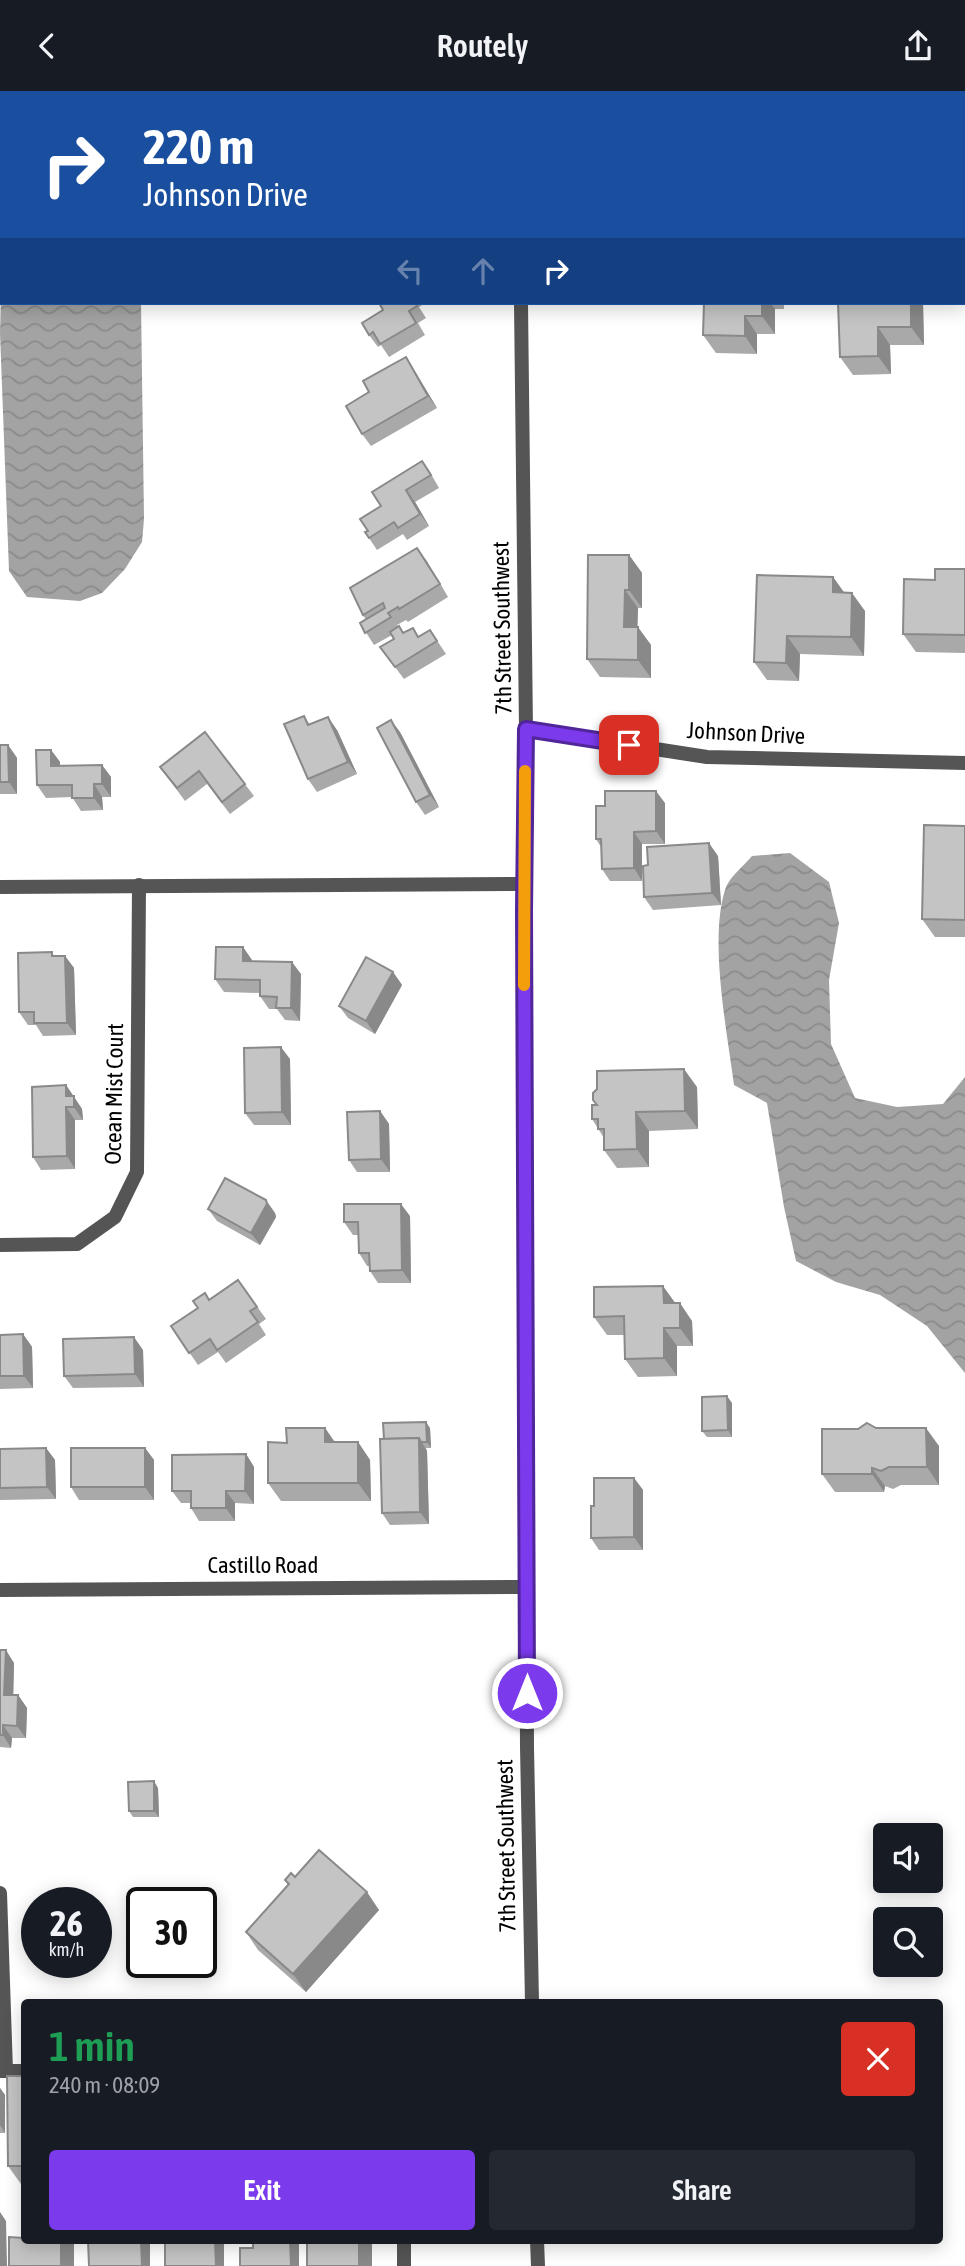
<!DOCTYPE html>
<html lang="en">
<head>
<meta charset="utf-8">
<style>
  :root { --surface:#171b24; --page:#242831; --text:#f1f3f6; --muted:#9ea1a6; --accent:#7c3aed }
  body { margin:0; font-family:"Asap Condensed",sans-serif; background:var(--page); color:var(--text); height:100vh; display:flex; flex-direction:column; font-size:26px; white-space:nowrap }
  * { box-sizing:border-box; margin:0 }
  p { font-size:23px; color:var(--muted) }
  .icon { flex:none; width:38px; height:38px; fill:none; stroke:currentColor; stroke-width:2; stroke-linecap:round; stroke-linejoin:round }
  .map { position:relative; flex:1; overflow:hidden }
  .sheet { position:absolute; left:21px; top:1908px; width:922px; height:245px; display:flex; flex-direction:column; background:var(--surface); border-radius:7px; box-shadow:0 4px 18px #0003 }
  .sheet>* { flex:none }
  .hud { position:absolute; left:0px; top:0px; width:966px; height:214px; box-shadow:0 4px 18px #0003; background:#1a4fa0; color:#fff; overflow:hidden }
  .buttons { position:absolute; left:873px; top:1732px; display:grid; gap:14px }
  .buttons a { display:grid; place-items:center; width:70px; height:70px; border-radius:7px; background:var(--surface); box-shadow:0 4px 18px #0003; font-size:35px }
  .speed { position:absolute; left:21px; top:1796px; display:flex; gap:14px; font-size:35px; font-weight:700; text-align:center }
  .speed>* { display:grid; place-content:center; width:91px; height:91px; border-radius:50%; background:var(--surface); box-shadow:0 4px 18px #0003; line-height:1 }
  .speed small { font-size:18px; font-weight:400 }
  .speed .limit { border:4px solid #111; border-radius:10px; background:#fff; color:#111 }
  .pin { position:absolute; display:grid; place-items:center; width:60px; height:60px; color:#fff; margin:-30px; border-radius:14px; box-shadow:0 4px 10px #0006 }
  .me { position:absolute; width:77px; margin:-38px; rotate:0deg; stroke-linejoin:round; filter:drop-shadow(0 0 5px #0008) }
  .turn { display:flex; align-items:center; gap:24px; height:147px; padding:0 28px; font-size:32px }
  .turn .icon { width:91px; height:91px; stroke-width:2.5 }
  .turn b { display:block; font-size:49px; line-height:60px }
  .lanes { display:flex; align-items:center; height:66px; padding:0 28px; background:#0003; justify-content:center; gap:35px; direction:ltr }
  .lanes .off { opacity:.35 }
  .round { display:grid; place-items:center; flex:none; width:74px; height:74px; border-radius:7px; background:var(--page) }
  .head { display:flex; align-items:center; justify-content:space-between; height:119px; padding:0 28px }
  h1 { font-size:42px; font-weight:600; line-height:52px; color:#1e9e55 }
  .button { display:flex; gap:14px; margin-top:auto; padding:14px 28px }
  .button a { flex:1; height:80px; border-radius:7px; background:var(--accent); color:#fff; font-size:28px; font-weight:600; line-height:80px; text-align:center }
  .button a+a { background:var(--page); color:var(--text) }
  header { display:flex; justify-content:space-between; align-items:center; height:91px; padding:0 28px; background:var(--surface); font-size:32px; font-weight:600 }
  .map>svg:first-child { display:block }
  .water { fill:url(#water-waves) }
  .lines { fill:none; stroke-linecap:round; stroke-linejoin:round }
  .lane { stroke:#555; stroke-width:14 }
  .street { stroke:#555; stroke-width:14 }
  .wall { fill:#a9a9a9 }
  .shaded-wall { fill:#898989 }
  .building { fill:#c4c4c4; stroke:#898989; stroke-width:2 }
  .route-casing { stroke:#51269a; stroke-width:18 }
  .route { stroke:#7c3aed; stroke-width:12 }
  .slow { stroke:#f59e0b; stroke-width:12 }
  .labels { text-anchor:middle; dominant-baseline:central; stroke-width:7; stroke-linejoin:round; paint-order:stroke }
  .street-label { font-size:23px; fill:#000; stroke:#fff }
</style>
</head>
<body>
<header><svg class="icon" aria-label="back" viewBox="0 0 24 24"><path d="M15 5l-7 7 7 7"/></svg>Routely<svg class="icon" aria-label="share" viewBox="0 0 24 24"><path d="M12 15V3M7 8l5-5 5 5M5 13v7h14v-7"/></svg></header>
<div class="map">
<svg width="965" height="2175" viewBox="0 0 965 2175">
  <defs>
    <pattern id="water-waves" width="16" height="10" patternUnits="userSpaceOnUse" patternTransform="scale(1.75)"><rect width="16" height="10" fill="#a3a3a3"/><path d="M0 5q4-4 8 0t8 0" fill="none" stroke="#8b8b8b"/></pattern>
  </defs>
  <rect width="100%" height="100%" fill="#fff"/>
  <g class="water">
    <polygon points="2,165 2,212 141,212 144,428 142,451 125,478 102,502 80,510 27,506 9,480 0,242"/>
    <path d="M 790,762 L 829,791 L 839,832 L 829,889 L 831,953 L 855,1007 L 897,1016 L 943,1013 L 965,986 L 965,1282 L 927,1235 L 880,1204 L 836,1191 L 796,1170 L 784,1116 L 767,1012 L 734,994 C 727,940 709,850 725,799 C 728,787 744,775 752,765 Z"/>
  </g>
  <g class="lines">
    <g class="lane">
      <polyline points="0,1802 6,1980"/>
      <polyline points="0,1980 24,1980"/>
      <polyline points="404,2175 404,2149"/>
    </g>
    <g class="street">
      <polyline points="519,0 519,2"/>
      <polyline points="0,90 2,90"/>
      <polyline points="521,212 526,638 524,793 527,1656 532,1911"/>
      <polyline points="526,638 707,666 965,672"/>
      <polyline points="0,796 524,793"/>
      <polyline points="0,1154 77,1153 115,1126 137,1081 139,794"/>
      <polyline points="0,1499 526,1496"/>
      <polyline points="537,2149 538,2175"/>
    </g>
  </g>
  <g class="wall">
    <polygon points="0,0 5,0 6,2 2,2 2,9 0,10"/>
    <polygon points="33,0 81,0 82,2 34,2"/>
    <polygon points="102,0 147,0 145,2 103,2"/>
    <polygon points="163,0 216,0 216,1 214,2 164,2"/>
    <polygon points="229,0 283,0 284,2 230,2"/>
    <polygon points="303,0 345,0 342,2 304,2"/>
    <polygon points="609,0 697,0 697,1 610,2"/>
    <polygon points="379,212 425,212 419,216 426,227 418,232 425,244 389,266 381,254 378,256 369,244 383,219"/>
    <polygon points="704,212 784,212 784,218 775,218 775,243 757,243 757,263 716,262 703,244"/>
    <polygon points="838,212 923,212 924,254 890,254 891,283 853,284 840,266"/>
    <polygon points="406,266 414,279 437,317 371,355 362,343"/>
    <polygon points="431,383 439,397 415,411 429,435 407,449 403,443 377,459 365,441 368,440 360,428"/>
    <polygon points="629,464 642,482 642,517 638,517 637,536 651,554 651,587 600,586 587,568"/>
    <polygon points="426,469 448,506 408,531 406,529 397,534 404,542 438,551 446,563 404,588 380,556 394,548 392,544 374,554 360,532 366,529 363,524"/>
    <polygon points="965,478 965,562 916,561 903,543 935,489"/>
    <polygon points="833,486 844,502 865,520 864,565 800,563 799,590 767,589 754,571"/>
    <polygon points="304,625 310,634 337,639 357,683 317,701 308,688"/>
    <polygon points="205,641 254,705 230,723 207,693 185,710 160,676"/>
    <polygon points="400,641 439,716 425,724 416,711"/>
    <polygon points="0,654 8,654 17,667 17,703 0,703"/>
    <polygon points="51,659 60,671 60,675 102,674 111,686 111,706 102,706 103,719 81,720 72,706 46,707 37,694"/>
    <polygon points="665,712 665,753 642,753 642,790 610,790 602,778 601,756 596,748"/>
    <polygon points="965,735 965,846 935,846 922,828"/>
    <polygon points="718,765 721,814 653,819 644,806"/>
    <polygon points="243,856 252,870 301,883 300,930 285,929 277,918 269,918 260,905 260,902 224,901 215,888"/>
    <polygon points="52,861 54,865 65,865 74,877 76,944 43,945 36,934 28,934 19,921"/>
    <polygon points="393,881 402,894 375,943 348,927 339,915"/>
    <polygon points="290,968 291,1034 254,1034 245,1022"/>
    <polygon points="66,994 82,1018 83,1029 75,1029 75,1078 41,1079 33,1066"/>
    <polygon points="697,996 698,1038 649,1040 649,1076 617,1077 604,1059 604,1047 592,1028 597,1014"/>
    <polygon points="380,1020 389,1033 390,1081 357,1081 349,1069"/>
    <polygon points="208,1118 275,1122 276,1126 260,1154 217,1130"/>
    <polygon points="410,1125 411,1192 378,1192 370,1180 369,1175 367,1175 359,1162 358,1144 353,1144 344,1131"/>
    <polygon points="238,1189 266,1228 259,1233 266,1244 226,1272 218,1261 198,1274 171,1235"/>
    <polygon points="675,1212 692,1230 693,1255 677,1255 677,1285 638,1286 625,1268 625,1244 607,1244 594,1226"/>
    <polygon points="23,1243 32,1256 33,1297 0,1298 0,1244"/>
    <polygon points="143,1259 144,1296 73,1297 64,1285"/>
    <polygon points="732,1312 732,1346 707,1346 702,1340"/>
    <polygon points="325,1337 335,1351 358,1351 370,1369 371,1410 281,1410 268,1392 287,1352"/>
    <polygon points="430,1337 431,1357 426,1357 427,1360 429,1433 390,1434 382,1422 384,1348"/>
    <polygon points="876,1337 939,1355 939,1394 901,1394 893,1398 885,1395 884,1401 835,1401 822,1383"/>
    <polygon points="46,1357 55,1369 56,1408 0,1409 0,1358"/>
    <polygon points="145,1357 154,1369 154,1409 79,1409 71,1396"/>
    <polygon points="246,1363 254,1376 254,1413 235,1412 235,1430 199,1430 191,1417 191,1412 181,1412 172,1400"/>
    <polygon points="634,1387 643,1399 643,1459 599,1459 591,1447 594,1415"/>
    <polygon points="0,1559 14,1572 13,1604 18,1604 27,1617 26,1647 12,1647 11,1657 0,1656"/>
    <polygon points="158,1697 159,1726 133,1726 129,1720"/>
    <polygon points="295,1786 379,1819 306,1901 258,1859 246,1841 288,1794 285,1789"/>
    <polygon points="24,1983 24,2093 21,2093 8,2075"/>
    <polygon points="0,1997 5,2004 5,2042 0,2042"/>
  </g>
  <g class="shaded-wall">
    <polygon points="762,212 770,212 775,218 775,243 762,225"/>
    <polygon points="911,212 923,212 924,254 911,236"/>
    <polygon points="745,225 757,243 757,263 745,245"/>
    <polygon points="878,236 890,254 891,283 878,265"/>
    <polygon points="406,266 414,279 437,317 428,305"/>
    <polygon points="406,399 415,411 429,435 420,423"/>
    <polygon points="417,457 426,469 448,506 440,493"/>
    <polygon points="629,464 642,482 642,517 629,499"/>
    <polygon points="833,486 846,504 833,501"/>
    <polygon points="625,499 638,517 637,554 624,536"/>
    <polygon points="852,502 865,520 864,565 851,546"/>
    <polygon points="638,536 651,554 651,587 638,569"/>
    <polygon points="787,545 800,563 799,590 786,572"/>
    <polygon points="328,626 337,639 357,683 348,671"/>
    <polygon points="391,629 400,641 439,716 430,704"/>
    <polygon points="8,654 17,667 17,703 9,691"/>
    <polygon points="51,659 60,671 60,688 51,675"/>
    <polygon points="102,674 111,686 111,706 102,693"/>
    <polygon points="94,693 102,706 103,719 94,707"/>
    <polygon points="656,700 665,712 665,753 656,740"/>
    <polygon points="634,741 642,753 642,790 634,777"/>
    <polygon points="709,752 718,765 721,814 712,802"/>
    <polygon points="243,856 252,869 252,882 243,870"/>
    <polygon points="65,865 74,877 76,944 67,932"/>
    <polygon points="292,871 301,883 300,930 291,917"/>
    <polygon points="393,881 402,894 375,943 366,930"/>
    <polygon points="281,956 290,968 291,1034 282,1021"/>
    <polygon points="684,978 697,996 698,1038 685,1020"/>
    <polygon points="66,994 82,1018 83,1029 66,1005"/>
    <polygon points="66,1016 75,1029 75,1078 67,1065"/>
    <polygon points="380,1020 389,1033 390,1081 381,1068"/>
    <polygon points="636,1021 649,1040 649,1076 637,1058"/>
    <polygon points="266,1109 275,1122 276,1126 260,1154 251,1142"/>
    <polygon points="401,1113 410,1125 411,1192 402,1179"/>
    <polygon points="663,1195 676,1213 664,1212"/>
    <polygon points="680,1212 692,1230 693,1255 680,1237"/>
    <polygon points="664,1237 677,1255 677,1285 664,1267"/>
    <polygon points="23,1243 32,1256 33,1297 24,1285"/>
    <polygon points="134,1246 143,1259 144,1296 135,1283"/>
    <polygon points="727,1305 732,1312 732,1346 728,1339"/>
    <polygon points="426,1331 430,1337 431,1357 427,1351"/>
    <polygon points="325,1337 337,1355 325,1351"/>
    <polygon points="926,1337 939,1355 939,1394 927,1376"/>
    <polygon points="419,1347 427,1360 429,1433 420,1421"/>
    <polygon points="358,1351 370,1369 371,1410 358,1392"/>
    <polygon points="46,1357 55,1369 56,1408 47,1396"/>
    <polygon points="145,1357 154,1369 154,1409 145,1396"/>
    <polygon points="246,1363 254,1376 254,1413 245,1400"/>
    <polygon points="872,1377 885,1395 884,1401 872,1383"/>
    <polygon points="634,1387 643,1399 643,1459 634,1446"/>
    <polygon points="226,1400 235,1412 235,1430 226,1417"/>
    <polygon points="6,1559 14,1572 13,1616 4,1604"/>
    <polygon points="18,1604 27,1617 26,1647 17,1635"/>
    <polygon points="3,1634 12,1647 11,1657 3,1644"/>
    <polygon points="154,1690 158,1697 159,1726 154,1720"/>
    <polygon points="367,1801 379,1819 306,1901 293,1883"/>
    <polygon points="0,1997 5,2004 5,2042 0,2034"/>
    <polygon points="0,2121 6,2130 7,2175 0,2175"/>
    <rect x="61" y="2149" width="13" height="26"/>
    <polygon points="141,2149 150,2149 150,2175 142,2175"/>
    <polygon points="215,2149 224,2149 224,2175 216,2175"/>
    <polygon points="290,2149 299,2149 299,2175 291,2175"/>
    <rect x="359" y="2149" width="13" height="26"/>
  </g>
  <g class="building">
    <polygon points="33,0 63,0 65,2 34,2"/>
    <polygon points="102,0 120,0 117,2 103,2"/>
    <polygon points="163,0 188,0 185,2 164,2"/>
    <polygon points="229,0 270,0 267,2 230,2"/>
    <polygon points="379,212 415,212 417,215 409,220 416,232 380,253 373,241 369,244 362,232 383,219"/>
    <polygon points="704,212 762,212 762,225 745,225 745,245 703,244"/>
    <polygon points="838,212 911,212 911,236 878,236 878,265 840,266"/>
    <polygon points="406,266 428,305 362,343 346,315 369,301 363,290"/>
    <polygon points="422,370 431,384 406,399 420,423 398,437 394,431 369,447 365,441 368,440 360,428 381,415 372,401"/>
    <polygon points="417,457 440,493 399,518 398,516 388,522 391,526 365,542 360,532 385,517 383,512 363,524 350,497"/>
    <polygon points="588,464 629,464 629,499 625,499 624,536 638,536 638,569 587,568"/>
    <polygon points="935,478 965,478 965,544 903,543 904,488 935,489"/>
    <polygon points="757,484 833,486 833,501 852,502 851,546 787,545 786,572 754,571"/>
    <polygon points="399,535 403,542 413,537 418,546 430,539 437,550 395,576 380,556 394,548 390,541"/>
    <polygon points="304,625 308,634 328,626 348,671 308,688 284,633"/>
    <polygon points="391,629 430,704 416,711 377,637"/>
    <polygon points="205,641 245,693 222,711 199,680 177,697 160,676"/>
    <polygon points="0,654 8,654 9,691 0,691"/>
    <polygon points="36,659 51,659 51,675 102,674 102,693 94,693 94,707 72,707 72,694 37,694"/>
    <polygon points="605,700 656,700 656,740 634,741 634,777 602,778 601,748 596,748 596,715 605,715"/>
    <polygon points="924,734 965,735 965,829 922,828"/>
    <polygon points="709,752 712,802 644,806 643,775 648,774 647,756"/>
    <polygon points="216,856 243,856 243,870 292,871 291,917 276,917 277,906 260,905 260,889 215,888"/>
    <polygon points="52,861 52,865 65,865 67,932 34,932 34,921 19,921 18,862"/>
    <polygon points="366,866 393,881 366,930 339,915"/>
    <polygon points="281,956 282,1021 245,1022 244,957"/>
    <polygon points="684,978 685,1020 636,1021 637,1058 604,1059 604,1038 598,1038 598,1028 592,1028 592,1014 597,1014 593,1009 593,1002 597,998 597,980"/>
    <polygon points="66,994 66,1005 74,1005 74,1016 66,1016 67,1065 33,1066 32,996"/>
    <polygon points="380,1020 381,1068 349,1069 347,1021"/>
    <polygon points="225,1087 266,1109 267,1113 251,1142 208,1118"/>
    <polygon points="344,1113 401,1113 402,1179 370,1180 369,1162 359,1162 358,1131 344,1131"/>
    <polygon points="238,1189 257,1216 250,1220 258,1231 217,1259 210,1248 189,1262 171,1235 198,1217 193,1210 205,1202 209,1209"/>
    <polygon points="663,1195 664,1212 680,1212 680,1237 664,1237 664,1267 625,1268 624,1225 594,1226 594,1196"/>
    <polygon points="23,1243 24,1285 0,1285 0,1244"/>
    <polygon points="134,1246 135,1283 64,1285 63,1248"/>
    <polygon points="727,1305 728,1339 702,1340 702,1306"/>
    <polygon points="426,1331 427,1351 421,1351 419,1347 384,1348 383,1332"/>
    <polygon points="867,1332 876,1337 926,1337 927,1376 889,1376 881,1380 872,1377 872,1383 822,1383 822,1338 858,1338"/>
    <polygon points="286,1337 325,1337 325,1351 358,1351 358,1392 268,1392 268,1351 287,1352"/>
    <polygon points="419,1347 420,1421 382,1422 380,1348"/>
    <polygon points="46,1357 47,1396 0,1397 0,1358"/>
    <rect x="71" y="1357" width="74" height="39"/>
    <polygon points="246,1363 245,1400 226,1400 226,1417 191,1417 191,1400 172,1400 172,1364"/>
    <polygon points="594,1387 634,1387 634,1446 591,1447 591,1415 594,1415"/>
    <polygon points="0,1559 6,1559 4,1604 18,1604 17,1635 3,1634 3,1644 0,1644"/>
    <polygon points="154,1690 154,1720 129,1720 128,1691"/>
    <polygon points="319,1759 367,1801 293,1883 246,1841 289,1793 285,1789 291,1782 295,1786"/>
    <polygon points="23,1983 24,1983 24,2075 8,2075 7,1985 23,1985"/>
    <polygon points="23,2099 24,2099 24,2149 61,2149 61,2175 9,2175 9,2146 24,2147"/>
    <polygon points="88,2149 141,2149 142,2175 89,2175"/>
    <polygon points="165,2149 215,2149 216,2175 165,2175"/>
    <polygon points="253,2149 290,2149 291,2175 240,2175 240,2157 253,2157"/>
    <rect x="307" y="2149" width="52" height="26"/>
  </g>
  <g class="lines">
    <defs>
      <polyline id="route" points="527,1602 524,820 526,638 629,654"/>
    </defs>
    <use href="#route" class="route-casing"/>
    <use href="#route" class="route"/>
    <polyline class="slow" points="524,894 525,680"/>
  </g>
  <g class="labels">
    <g class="street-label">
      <text transform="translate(502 537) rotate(-91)">7th Street Southwest</text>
      <text transform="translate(746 642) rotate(3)">Johnson Drive</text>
      <text transform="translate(114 1003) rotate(-89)">Ocean Mist Court</text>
      <text x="263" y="1474">Castillo Road</text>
      <text transform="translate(506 1755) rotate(-91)">7th Street Southwest</text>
    </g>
  </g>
</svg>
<div class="buttons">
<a><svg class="icon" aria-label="sound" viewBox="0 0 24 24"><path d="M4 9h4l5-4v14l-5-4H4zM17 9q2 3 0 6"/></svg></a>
<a><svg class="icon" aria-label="search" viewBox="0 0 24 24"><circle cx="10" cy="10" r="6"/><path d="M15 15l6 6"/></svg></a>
</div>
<div class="speed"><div>26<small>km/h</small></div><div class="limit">30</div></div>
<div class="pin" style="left:629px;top:654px;background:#d93025"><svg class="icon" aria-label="arrive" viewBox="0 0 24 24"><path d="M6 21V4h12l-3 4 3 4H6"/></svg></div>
<svg class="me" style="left:527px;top:1602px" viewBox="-20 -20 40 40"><circle r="17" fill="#7c3aed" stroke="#fff" stroke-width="3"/><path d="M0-11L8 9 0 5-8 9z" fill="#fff"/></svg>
<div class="hud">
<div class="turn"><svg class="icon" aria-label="right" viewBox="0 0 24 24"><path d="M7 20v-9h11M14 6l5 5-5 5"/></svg><div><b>220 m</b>Johnson Drive</div></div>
<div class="lanes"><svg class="icon off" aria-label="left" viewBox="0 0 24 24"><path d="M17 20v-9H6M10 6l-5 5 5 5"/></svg><svg class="icon off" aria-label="ahead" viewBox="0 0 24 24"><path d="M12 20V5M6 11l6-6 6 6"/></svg><svg class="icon" aria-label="right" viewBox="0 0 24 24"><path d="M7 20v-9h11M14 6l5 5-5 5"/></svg></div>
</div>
<section class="sheet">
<div class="head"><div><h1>1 min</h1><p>240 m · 08:09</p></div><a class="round" style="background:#d93025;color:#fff"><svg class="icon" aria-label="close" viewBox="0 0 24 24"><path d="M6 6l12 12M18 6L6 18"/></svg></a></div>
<div class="button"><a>Exit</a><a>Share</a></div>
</section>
</div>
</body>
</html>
